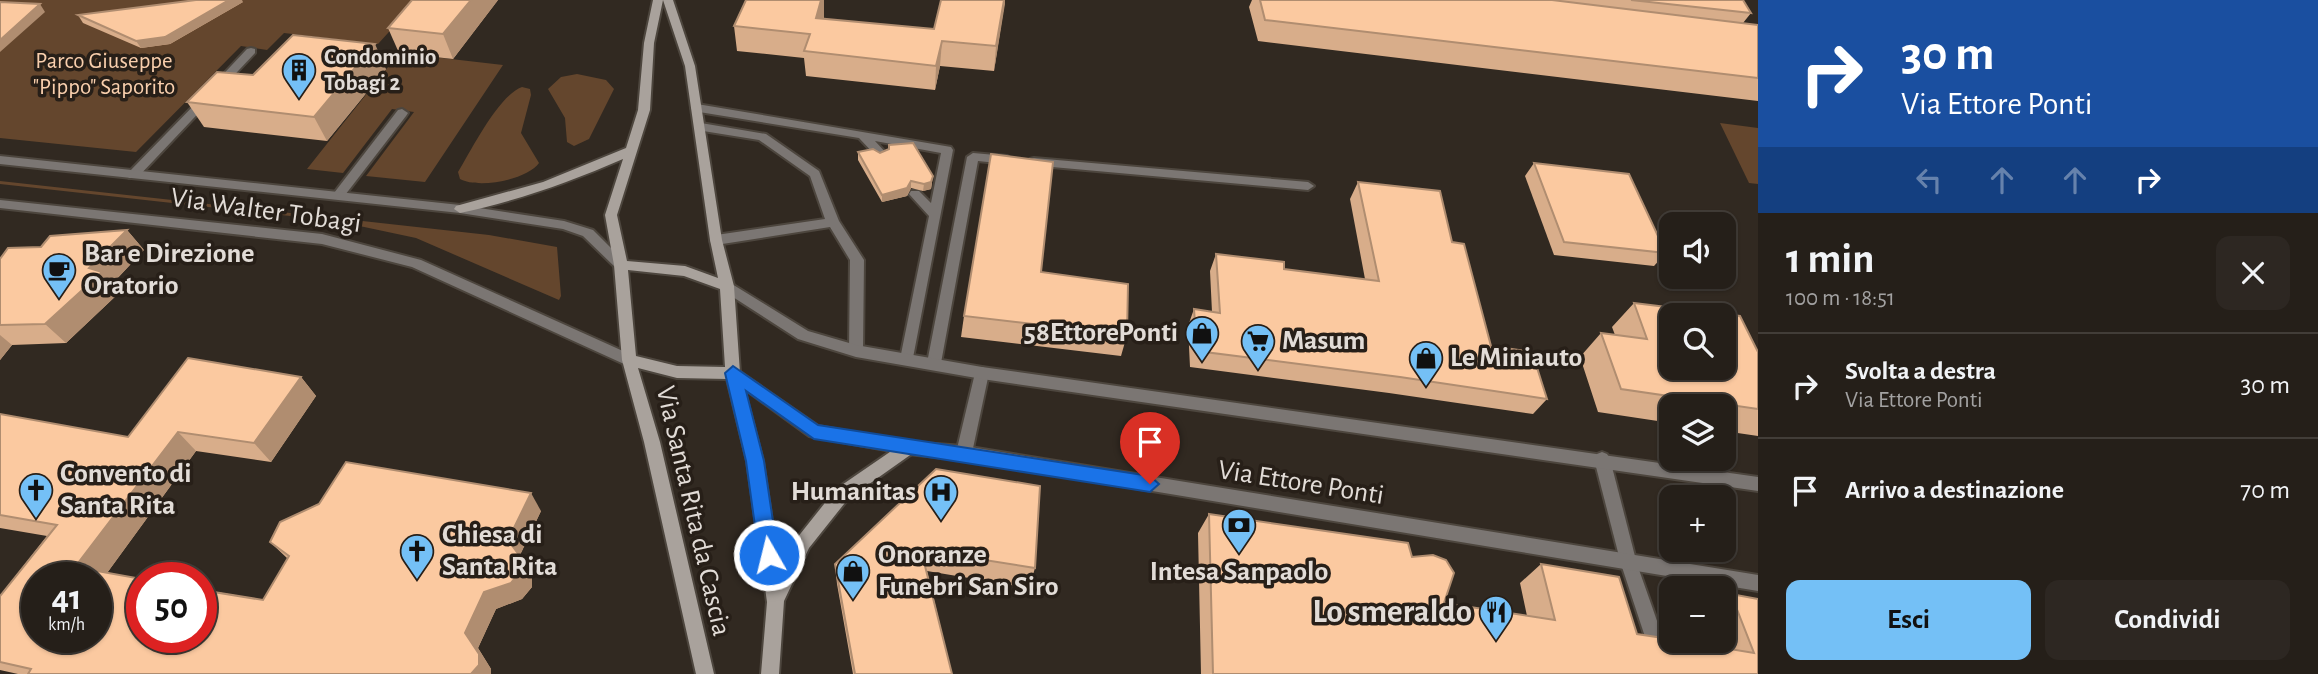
<!DOCTYPE html>
<html lang="it">
<head>
<meta charset="utf-8">
<style>
  :root { --surface:#251f19; --page:#2d2722; --text:#f1f3f6; --muted:#a3a2a2; --line:#423d38; --accent:#74c0f6 }
  body { margin:0; font-family:"Alegreya Sans",sans-serif; background:var(--page); color:var(--text); height:100vh; display:flex; flex-direction:column; font-size:26px; white-space:nowrap }
  * { box-sizing:border-box; margin:0 }
  p { font-size:23px; color:var(--muted) }
  .icon { flex:none; width:38px; height:38px; fill:none; stroke:currentColor; stroke-width:2; stroke-linecap:round; stroke-linejoin:round }
  .map { position:relative; flex:1; overflow:hidden }
  .panel { display:flex; flex-direction:column; background:var(--surface); width:560px }
  .panel>* { flex:none }
  .banner { background:#1a4fa0; color:#fff; overflow:hidden }
  .buttons { position:absolute; left:1659px; top:212px; display:grid; gap:14px }
  .buttons a { display:grid; place-items:center; width:77px; height:77px; border-radius:14px; background:var(--surface); box-shadow:0 2px 5px #0004,0 0 0 2px var(--line); font-size:35px }
  .speed { position:absolute; left:21px; top:562px; display:flex; gap:14px; font-size:35px; font-weight:700; text-align:center }
  .speed>* { display:grid; place-content:center; width:91px; height:91px; border-radius:50%; background:var(--surface); box-shadow:0 2px 5px #0004,0 0 0 2px var(--line); line-height:1 }
  .speed small { font-size:18px; font-weight:400 }
  .speed .limit { border:10px solid #d22; background:#fff; color:#111 }
  .pin { position:absolute; display:grid; place-items:center; width:60px; height:60px; color:#fff; margin:-72px -30px; border-radius:50% 50% 50% 0; rotate:-45deg; box-shadow:0 0 7px #0007 }
  .pin .icon { rotate:45deg }
  .me { position:absolute; width:77px; margin:-38px; rotate:352deg; stroke-linejoin:round; filter:drop-shadow(0 0 5px #0008) }
  .turn { display:flex; align-items:center; gap:24px; height:147px; padding:0 28px; font-size:32px }
  .turn .icon { width:91px; height:91px; stroke-width:2.5 }
  .turn b { display:block; font-size:49px; line-height:60px }
  .lanes { display:flex; align-items:center; height:66px; padding:0 28px; background:#0003; justify-content:center; gap:35px; direction:ltr }
  .lanes .off { opacity:.35 }
  .round { display:grid; place-items:center; flex:none; width:74px; height:74px; border-radius:14px; background:var(--page) }
  .summary { display:flex; align-items:center; justify-content:space-between; height:119px; padding:0 28px }
  h1 { font-size:42px; font-weight:700; line-height:52px }
  .action { display:flex; gap:14px; margin-top:auto; padding:14px 28px }
  .action a { flex:1; height:80px; border-radius:14px; background:var(--accent); color:#111; font-size:28px; font-weight:700; line-height:80px; text-align:center }
  .action a+a { background:var(--page); color:var(--text) }
  ul { padding:0; list-style:none }
  li { display:flex; align-items:center; gap:21px; height:105px; padding:0 28px; border-top:2px solid var(--line) }
  li div { flex:1 }
  li b { display:block; font-size:26px }
  li em { font-style:normal }
  main { display:flex; flex:1; min-height:0 }
  .map>svg:first-child { display:block }
  .green { fill:#64462d }
  .lines { fill:none; stroke-linecap:round; stroke-linejoin:round }
  .service-casing { stroke:#4d463e; stroke-width:4 }
  .minor-casing { stroke:#4d463e; stroke-width:4 }
  .tertiary-casing { stroke:#4d463e; stroke-width:4 }
  .secondary-casing { stroke:#4d463e; stroke-width:4 }
  .service { fill:#7b7673; fill-rule:evenodd }
  .minor { fill:#7b7673; fill-rule:evenodd }
  .tertiary { fill:#7b7673; fill-rule:evenodd }
  .secondary { fill:#a9a29c; fill-rule:evenodd }
  .wall { fill:#d8ad8a }
  .shaded-wall { fill:#b08d70 }
  .building { fill:#fbc9a0; stroke:#b08d70; stroke-width:2; fill-rule:evenodd }
  .route { fill:#1a73e8; stroke:#114b97; stroke-width:2 }
  .labels { text-anchor:middle; dominant-baseline:central; stroke-width:7; stroke-linejoin:round; paint-order:stroke }
  .far-poi-label { font-size:23px; font-weight:bold; fill:#e2dcd7; stroke:#271f18; text-anchor:start }
  .far-park-label { font-size:23px; fill:#f9cfad; stroke:#271f18 }
  .street-label { font-size:28px; fill:#e2dcd7; stroke:#271f18 }
  .poi-label { font-size:28px; font-weight:bold; fill:#e2dcd7; stroke:#271f18; text-anchor:start }
  .near-poi-label { font-size:33px; font-weight:bold; fill:#e2dcd7; stroke:#271f18; text-anchor:end }
</style>
</head>
<body>
<main>
<div class="map">
<svg width="1758" height="674" viewBox="0 0 1758 674">
  <rect width="100%" height="100%" fill="#312921"/>
  <g class="green">
    <polygon points="0,0 418,0 378,44 284,33 267,50 241,46 136,152 0,138"/>
    <polygon points="399,53 503,65 425,182 366,176 414,112 392,109 343,173 307,169"/>
    <polygon points="577,74 606,80 614,89 589,139 574,146 567,142 565,118 548,89 561,77"/>
    <path d="M 522,87 L 530,89 L 531,95 L 521,133 L 539,163 C 527,180 478,189 460,179 L 458,172 C 472,149 498,96 522,87 Z"/>
    <polygon points="1720,123 1758,128 1758,184 1749,183"/>
    <polygon points="0,181 489,235 557,247 561,296 559,300 416,238 336,221 0,184"/>
  </g>
  <g class="lines">
    <defs>
      <g id="service">
        <polygon points="251,48 255,49 255,53 223,87 215,87 215,83 247,49"/>
        <polygon points="205,96 211,100 209,102 137,178 129,178 127,175 129,172 201,98"/>
        <polygon points="697,104 951,147 953,150 912,363 902,363 900,359 929,216 909,194 911,191 919,191 931,203 941,153 875,141 887,154 881,158 877,157 859,138 693,111 691,108"/>
        <polygon points="402,109 408,113 406,116 342,199 334,199 332,196 334,193 398,110"/>
        <polygon points="701,123 766,134 819,171 839,221 864,260 863,351 861,355 851,355 849,351 850,260 830,227 716,245 711,243 710,240 716,235 825,219 810,176 759,140 697,130 695,127"/>
        <polygon points="973,153 1007,156 1013,160 1007,164 978,161 941,363 939,367 929,367 927,363 967,157"/>
        <polygon points="1034,158 1308,182 1314,186 1308,190 1030,165 1028,162 1030,159"/>
        <polygon points="1629,556 1635,559 1637,564 1669,655 1666,661 1660,664 1654,661 1651,655 1621,564 1623,559"/>
      </g>
      <g id="minor">
        <polygon points="982,367 987,369 989,373 972,453 969,458 964,460 959,458 956,453 975,373 977,369"/>
        <polygon points="1602,452 1607,454 1610,459 1637,564 1635,569 1629,572 1623,569 1621,564 1594,459 1597,454"/>
      </g>
      <g id="tertiary">
        <polygon points="0,156 460,205 564,221 593,230 628,265 626,268 616,268 583,236 563,229 460,213 0,164"/>
        <polygon points="0,200 322,234 421,260 634,356 636,360 634,364 624,364 412,267 322,244 0,208"/>
        <polygon points="727,281 808,331 856,345 982,367 1758,477 1758,491 982,379 856,357 798,339 722,290 720,286"/>
        <polygon points="733,367 818,426 908,442 964,446 1758,575 1758,591 964,460 908,454 809,436 728,377 726,373 728,369"/>
      </g>
      <path id="secondary" d="M 653,0 L 673,0 L 695,66 L 722,240 L 734,286 L 740,373 L 763,461 L 780,574 L 797,538 L 836,489 L 903,443 L 908,442 L 913,443 L 916,448 L 913,453 L 848,499 L 809,548 L 784,601 L 779,674 L 761,674 L 767,602 L 747,461 L 727,379 L 677,378 L 638,368 L 660,442 L 714,674 L 696,674 L 644,442 L 622,360 L 614,265 L 605,215 L 623,159 C 570,182 517,201 460,213 L 454,209 L 456,206 L 543,182 L 626,148 L 638,110 L 644,43 ZM 663,0 L 685,66 L 710,240 L 718,278 L 685,266 L 627,261 L 617,215 L 650,110 L 654,43 ZM 628,270 L 684,276 L 720,289 L 725,367 L 677,366 L 636,356 Z"/>
    </defs>
    <use href="#service" class="service-casing"/>
    <use href="#minor" class="minor-casing"/>
    <use href="#tertiary" class="tertiary-casing"/>
    <use href="#secondary" class="secondary-casing"/>
    <use href="#service" class="service"/>
    <use href="#minor" class="minor"/>
    <use href="#tertiary" class="tertiary"/>
    <use href="#secondary" class="secondary"/>
  </g>
  <g class="wall">
    <polygon points="498,0 453,59 399,53 388,28"/>
    <polygon points="1005,0 994,71 940,66 935,90 806,76 804,58 737,51 734,26 824,17 824,19 934,29"/>
    <polygon points="1252,0 1743,0 1751,13 1743,23 1758,25 1758,101 1258,41 1249,7"/>
    <polygon points="243,2 170,44 141,48 83,23 78,15"/>
    <polygon points="386,69 327,141 204,127 187,102 253,75"/>
    <polygon points="858,152 932,183 931,189 923,191 911,188 907,196 882,202 858,160"/>
    <polygon points="1534,163 1666,253 1654,266 1554,255 1525,176"/>
    <polygon points="1358,182 1452,242 1491,346 1547,399 1533,414 1389,393 1190,367 1188,326 1194,309 1212,312 1210,271 1216,254 1284,269 1365,279 1350,199"/>
    <polygon points="127,230 144,250 112,284 120,292 66,343 12,345 0,360 0,259 41,247"/>
    <polygon points="1041,272 1127,335 1121,356 961,337 964,316"/>
    <polygon points="1634,303 1758,352 1758,436 1724,431 1724,406 1671,406 1671,423 1598,412 1580,357 1601,333 1615,335 1612,327"/>
    <polygon points="301,377 316,396 271,462 196,451 107,573 263,600 288,559 270,542 541,511 520,555 532,575 532,587 522,599 496,609 478,648 491,669 491,674 18,674 0,670 0,596 47,536 0,528 0,414 128,437"/>
    <polygon points="936,469 1035,568 1029,588 927,571 952,674 853,674 837,584 835,564"/>
    <polygon points="1209,514 1412,557 1444,603 1527,616 1520,583 1541,564 1637,634 1680,650 1686,653 1700,644 1716,647 1713,640 1724,640 1724,599 1731,594 1758,599 1758,674 1201,674 1198,533"/>
  </g>
  <g class="shaded-wall">
    <polygon points="229,0 242,0 243,2 170,44 141,48 136,41"/>
    <polygon points="471,0 498,0 453,59 443,34"/>
    <polygon points="821,0 824,0 824,17 818,42 816,18"/>
    <polygon points="1004,0 1005,0 1005,4 994,71 996,46"/>
    <polygon points="40,4 45,12 0,52 0,40"/>
    <polygon points="942,41 940,66 935,90 936,66"/>
    <polygon points="375,44 386,69 327,141 314,117"/>
    <polygon points="933,176 931,189 923,191 924,184"/>
    <polygon points="911,181 911,188 907,196 882,202 882,195"/>
    <polygon points="127,230 144,250 112,284 120,292 66,343 45,324 89,268"/>
    <polygon points="0,335 12,345 0,360"/>
    <polygon points="301,377 316,396 271,462 254,443"/>
    <polygon points="178,432 196,451 99,584 75,567"/>
    <polygon points="531,493 541,511 519,557 508,540"/>
    <polygon points="522,559 532,575 532,587 522,599 496,609 478,648 491,669 491,674 471,674 465,633 484,592"/>
  </g>
  <g class="building">
    <polygon points="196,0 229,0 165,37 136,41 78,15"/>
    <polygon points="412,0 471,0 443,34 388,28"/>
    <polygon points="746,0 821,0 816,18 934,29 941,0 1004,0 996,46 942,41 936,66 804,51 810,34 734,26"/>
    <polygon points="1260,0 1552,0 1758,25 1758,78 1265,20"/>
    <polygon points="1631,0 1743,0 1751,13"/>
    <polygon points="0,2 40,4 0,40"/>
    <polygon points="293,35 375,44 314,117 187,102 217,72 253,75"/>
    <polygon points="913,143 933,176 931,182 924,184 911,181 907,188 882,195 858,152 873,149 880,153 889,149 889,145"/>
    <polygon points="991,154 1053,162 1041,272 1128,284 1127,335 964,316"/>
    <polygon points="1534,163 1629,174 1666,253 1564,242"/>
    <polygon points="1358,182 1440,191 1452,242 1464,244 1491,346 1532,352 1547,399 1400,377 1197,351 1194,309 1220,313 1216,254 1284,262 1284,269 1379,281"/>
    <polygon points="127,230 89,268 102,272 45,324 0,325 0,259 8,248 41,247 50,236"/>
    <path d="M 1634,303 L 1740,316 L 1758,352 L 1758,409 L 1621,389 L 1601,333 L 1647,339 ZM 1671,315 L 1724,315 L 1724,368 L 1671,368 Z"/>
    <path d="M 188,358 L 301,377 L 254,443 L 178,432 L 75,567 L 142,579 L 142,637 L 201,637 L 201,590 L 263,600 L 289,556 L 270,542 L 280,522 L 319,504 L 346,462 L 531,493 L 508,540 L 522,559 L 521,571 L 511,583 L 484,592 L 465,633 L 479,654 L 479,665 L 471,674 L 28,674 L 31,669 L 0,662 L 0,596 L 57,525 L 0,515 L 0,414 L 128,437 ZM 37,578 L 96,578 L 96,637 L 37,637 Z"/>
    <polygon points="936,469 1040,486 1035,568 921,550 952,674 855,674 835,564"/>
    <polygon points="1209,514 1408,543 1412,557 1433,555 1446,560 1454,573 1444,603 1555,620 1541,564 1619,577 1637,634 1676,640 1680,650 1688,654 1696,651 1700,644 1754,653 1731,594 1758,599 1758,674 1213,674"/>
  </g>
  <polygon class="route" points="733,366 818,425 1150,476 1159,484 1150,492 814,439 746,391 764,461 778,555 775,561 769,564 762,561 759,555 746,461 725,373"/>
  <defs>
    <symbol id="building-pin" viewBox="-11 -11 22 30"><path d="M0 17L-7.5 6A9.5 9.5 0 1 1 7.5 6Z" fill="#74c0f6" stroke="#271f18"/><path d="M-4-6H4V6H1V3H-1V6H-4ZM-2.5-4.3h1.7v1.8h-1.7ZM.8-4.3h1.7v1.8H.8ZM-2.5-1h1.7V.8h-1.7ZM.8-1h1.7V.8H.8Z" fill="#111"/></symbol>
    <symbol id="cafe-pin" viewBox="-11 -11 22 30"><path d="M0 17L-7.5 6A9.5 9.5 0 1 1 7.5 6Z" fill="#74c0f6" stroke="#271f18"/><path d="M-5.5-4.5H6V0H3Q3 3.5 0 3.5H-2.5Q-5.5 3.5-5.5 0ZM3-3.2v2h1.7v-2ZM-6 4.5H4V6H-6Z" fill="#111"/></symbol>
    <symbol id="shop-pin" viewBox="-11 -11 22 30"><path d="M0 17L-7.5 6A9.5 9.5 0 1 1 7.5 6Z" fill="#74c0f6" stroke="#271f18"/><path d="M-5-2.5h2.3a2.7 3.5 0 0 1 5.4 0H5L5.5 6h-11ZM-1.5-2.5h3a1.5 2.3 0 0 0-3 0Z" fill="#111"/></symbol>
    <symbol id="supermarket-pin" viewBox="-11 -11 22 30"><path d="M0 17L-7.5 6A9.5 9.5 0 1 1 7.5 6Z" fill="#74c0f6" stroke="#271f18"/><path d="M-6-5.5h2.5l.6 2H6L4.5 2H-2.5L-4.4-4H-6ZM-1.5 3.2a1.3 1.3 0 1 0 .1 0ZM3 3.2a1.3 1.3 0 1 0 .1 0Z" fill="#111"/></symbol>
    <symbol id="church-pin" viewBox="-11 -11 22 30"><path d="M0 17L-7.5 6A9.5 9.5 0 1 1 7.5 6Z" fill="#74c0f6" stroke="#271f18"/><path d="M-1.2-6h2.4v3.5h3.3v2.4h-3.3V6h-2.4V-.1h-3.3v-2.4h3.3Z" fill="#111"/></symbol>
    <symbol id="hospital-pin" viewBox="-11 -11 22 30"><path d="M0 17L-7.5 6A9.5 9.5 0 1 1 7.5 6Z" fill="#74c0f6" stroke="#271f18"/><path d="M-5-5h3v3.5h4V-5h3V5h-3V1.5h-4V5h-3Z" fill="#111"/></symbol>
    <symbol id="bank-pin" viewBox="-11 -11 22 30"><path d="M0 17L-7.5 6A9.5 9.5 0 1 1 7.5 6Z" fill="#74c0f6" stroke="#271f18"/><path d="M-6-4H6V4H-6ZM0-2.3a2.3 2.3 0 1 0 0 4.6a2.3 2.3 0 1 0 0-4.6Z" fill="#111"/></symbol>
    <symbol id="restaurant-pin" viewBox="-11 -11 22 30"><path d="M0 17L-7.5 6A9.5 9.5 0 1 1 7.5 6Z" fill="#74c0f6" stroke="#271f18"/><path d="M-5-6h1v4h1v-4h1v4h1v-4h1v5L-1.5 .5V6h-2V.5L-5-1ZM5-6V6H3V1.5H1.5Q1.5-4 5-6Z" fill="#111"/></symbol>
  </defs>
  <g fill-rule="evenodd">
    <use href="#building-pin" x="280" y="51" width="38" height="52"/>
    <use href="#cafe-pin" x="40" y="251" width="38" height="52"/>
    <use href="#shop-pin" x="1183" y="314" width="38" height="52"/>
    <use href="#supermarket-pin" x="1239" y="322" width="38" height="52"/>
    <use href="#shop-pin" x="1407" y="339" width="38" height="52"/>
    <use href="#church-pin" x="17" y="471" width="38" height="52"/>
    <use href="#hospital-pin" x="922" y="473" width="38" height="52"/>
    <use href="#bank-pin" x="1220" y="506" width="38" height="52"/>
    <use href="#church-pin" x="398" y="532" width="38" height="52"/>
    <use href="#shop-pin" x="834" y="552" width="38" height="52"/>
    <use href="#restaurant-pin" x="1477" y="593" width="38" height="52"/>
  </g>
  <g class="labels">
    <g class="far-poi-label">
      <text x="324" y="57">Condominio<tspan x="324" dy="26">Tobagi 2</tspan></text>
    </g>
    <g class="far-park-label">
      <text x="104" y="61">Parco Giuseppe<tspan x="104" dy="26">"Pippo" Saporito</tspan></text>
    </g>
    <g class="street-label">
      <text transform="translate(266 211) rotate(8)">Via Walter Tobagi</text>
      <text transform="translate(1301 483) rotate(9)">Via Ettore Ponti</text>
      <text transform="translate(693 511) rotate(77)">Via Santa Rita da Cascia</text>
    </g>
    <g class="poi-label">
      <text x="84" y="254">Bar e Direzione<tspan x="84" dy="32">Oratorio</tspan></text>
      <text x="1178" y="333" text-anchor="end">58EttorePonti</text>
      <text x="1282" y="341">Masum</text>
      <text x="1450" y="358">Le Miniauto</text>
      <text x="60" y="474">Convento di<tspan x="60" dy="32">Santa Rita</tspan></text>
      <text x="916" y="492" text-anchor="end">Humanitas</text>
      <text x="442" y="535">Chiesa di<tspan x="442" dy="32">Santa Rita</tspan></text>
      <text x="878" y="555">Onoranze<tspan x="878" dy="32">Funebri San Siro</tspan></text>
      <text x="1239" y="572" text-anchor="middle">Intesa Sanpaolo</text>
    </g>
    <g class="near-poi-label">
      <text x="1472" y="612">Lo smeraldo</text>
    </g>
  </g>
</svg>
<div class="buttons">
<a><svg class="icon" aria-label="sound" viewBox="0 0 24 24"><path d="M4 9h4l5-4v14l-5-4H4zM17 9q2 3 0 6"/></svg></a>
<a><svg class="icon" aria-label="search" viewBox="0 0 24 24"><circle cx="10" cy="10" r="6"/><path d="M15 15l6 6"/></svg></a>
<a><svg class="icon" aria-label="layers" viewBox="0 0 24 24"><path d="M12 4l9 5-9 5-9-5zM3 14l9 5 9-5"/></svg></a>
<a>+</a>
<a>−</a>
</div>
<div class="speed"><div>41<small>km/h</small></div><div class="limit">50</div></div>
<div class="pin" style="left:1150px;top:484px;background:#d93025"><svg class="icon" aria-label="arrive" viewBox="0 0 24 24"><path d="M6 21V4h12l-3 4 3 4H6"/></svg></div>
<svg class="me" style="left:769px;top:555px" viewBox="-20 -20 40 40"><circle r="17" fill="#1a73e8" stroke="#fff" stroke-width="3"/><path d="M0-11L8 9 0 5-8 9z" fill="#fff"/></svg>
</div>
<section class="panel">
<div class="banner">
<div class="turn"><svg class="icon" aria-label="right" viewBox="0 0 24 24"><path d="M7 20v-9h11M14 6l5 5-5 5"/></svg><div><b>30 m</b>Via Ettore Ponti</div></div>
<div class="lanes"><svg class="icon off" aria-label="left" viewBox="0 0 24 24"><path d="M17 20v-9H6M10 6l-5 5 5 5"/></svg><svg class="icon off" aria-label="ahead" viewBox="0 0 24 24"><path d="M12 20V5M6 11l6-6 6 6"/></svg><svg class="icon off" aria-label="ahead" viewBox="0 0 24 24"><path d="M12 20V5M6 11l6-6 6 6"/></svg><svg class="icon" aria-label="right" viewBox="0 0 24 24"><path d="M7 20v-9h11M14 6l5 5-5 5"/></svg></div>
</div>
<div class="summary"><div><h1>1 min</h1><p>100 m · 18:51</p></div><a class="round"><svg class="icon" aria-label="close" viewBox="0 0 24 24"><path d="M6 6l12 12M18 6L6 18"/></svg></a></div>
<ul>
<li><svg class="icon" aria-label="right" viewBox="0 0 24 24"><path d="M7 20v-9h11M14 6l5 5-5 5"/></svg><div><b>Svolta a destra</b><p>Via Ettore Ponti</p></div><em>30 m</em></li>
<li><svg class="icon" aria-label="arrive" viewBox="0 0 24 24"><path d="M6 21V4h12l-3 4 3 4H6"/></svg><div><b>Arrivo a destinazione</b></div><em>70 m</em></li>
</ul>
<div class="action"><a>Esci</a><a>Condividi</a></div>
</section>
</main>
</body>
</html>
